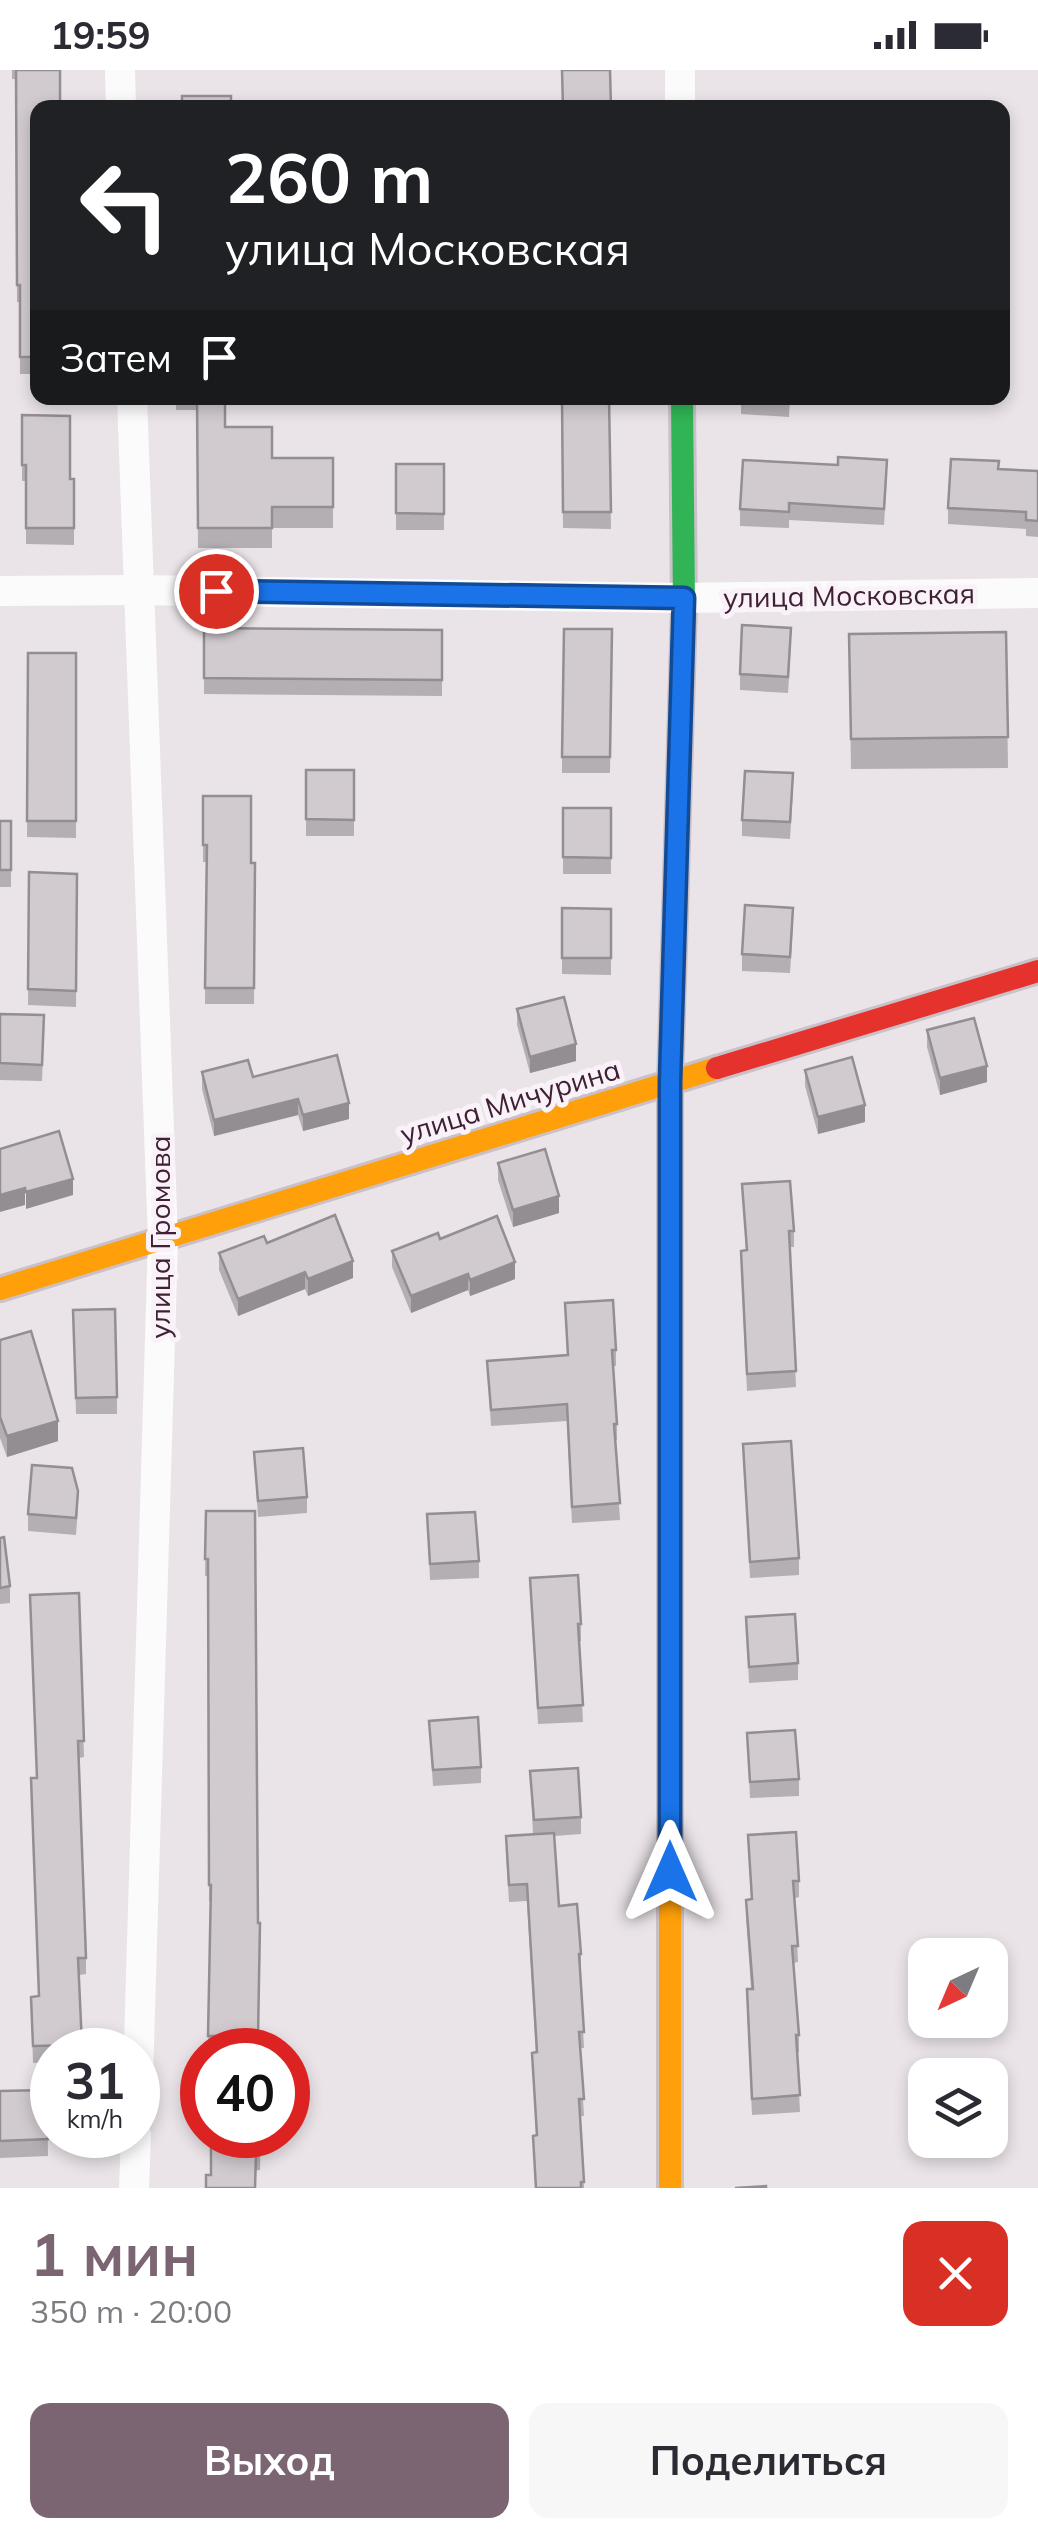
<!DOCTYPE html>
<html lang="ru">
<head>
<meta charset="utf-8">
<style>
  :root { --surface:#fff; --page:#f7f7f7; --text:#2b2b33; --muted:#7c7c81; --accent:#7b6573 }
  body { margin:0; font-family:Mulish,sans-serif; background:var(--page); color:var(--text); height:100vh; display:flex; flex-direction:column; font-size:38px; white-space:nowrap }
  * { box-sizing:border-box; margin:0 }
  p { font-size:32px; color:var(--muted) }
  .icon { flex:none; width:55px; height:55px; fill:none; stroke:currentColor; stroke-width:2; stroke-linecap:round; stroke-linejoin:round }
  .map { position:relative; height:2118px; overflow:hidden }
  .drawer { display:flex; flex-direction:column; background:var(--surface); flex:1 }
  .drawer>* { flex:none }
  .banner { position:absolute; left:30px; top:30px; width:980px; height:305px; border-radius:20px; box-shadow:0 5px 15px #0003; background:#202124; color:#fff; overflow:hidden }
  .needle { width:65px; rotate:224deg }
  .fabs { position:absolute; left:908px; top:1868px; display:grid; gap:20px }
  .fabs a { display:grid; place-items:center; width:100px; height:100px; border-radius:20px; background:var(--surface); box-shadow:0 5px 15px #0003; font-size:50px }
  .speed { position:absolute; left:30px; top:1958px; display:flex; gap:20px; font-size:50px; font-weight:700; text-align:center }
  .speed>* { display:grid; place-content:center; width:130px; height:130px; border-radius:50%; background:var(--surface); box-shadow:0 5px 15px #0003; line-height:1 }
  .speed small { font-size:25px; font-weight:400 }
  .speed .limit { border:15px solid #d22; background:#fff; color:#111 }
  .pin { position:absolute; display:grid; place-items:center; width:85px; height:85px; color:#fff; margin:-42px; border:5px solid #fff; border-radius:50%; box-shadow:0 2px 10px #0007 }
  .me { position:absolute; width:110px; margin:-55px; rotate:0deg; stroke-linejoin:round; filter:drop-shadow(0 0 8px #0008) }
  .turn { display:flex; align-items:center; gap:35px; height:210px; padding:0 30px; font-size:45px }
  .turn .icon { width:130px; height:130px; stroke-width:2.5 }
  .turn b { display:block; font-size:70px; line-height:85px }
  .then { display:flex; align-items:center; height:95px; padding:0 30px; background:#0003; gap:20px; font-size:38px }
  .round { display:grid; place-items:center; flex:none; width:105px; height:105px; border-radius:20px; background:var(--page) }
  .head { display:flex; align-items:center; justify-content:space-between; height:170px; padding:0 30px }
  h1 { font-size:60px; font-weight:700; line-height:75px; color:var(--accent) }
  .action { display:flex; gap:20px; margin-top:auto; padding:20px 30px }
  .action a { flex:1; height:115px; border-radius:20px; background:var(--accent); color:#fff; font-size:40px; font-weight:700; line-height:115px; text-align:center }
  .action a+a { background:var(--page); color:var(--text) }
  .status { display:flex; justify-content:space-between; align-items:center; height:70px; padding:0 50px; background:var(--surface); direction:ltr }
  .status svg { height:28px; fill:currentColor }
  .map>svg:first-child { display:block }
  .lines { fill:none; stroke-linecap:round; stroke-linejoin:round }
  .fast-casing { stroke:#cac0c7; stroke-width:28 }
  .slow-casing { stroke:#cac0c7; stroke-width:28 }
  .jam-casing { stroke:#cac0c7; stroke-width:28 }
  .street { stroke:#fcfbfc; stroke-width:30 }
  .fast { stroke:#30b455; stroke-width:22 }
  .slow { stroke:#ff9f0a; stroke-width:22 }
  .jam { stroke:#e5322d; stroke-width:22 }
  .wall { fill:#b4afb3 }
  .shaded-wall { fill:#928e92 }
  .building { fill:#d1cbd0; stroke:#928e92; stroke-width:2.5 }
  .route-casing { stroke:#114b97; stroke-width:25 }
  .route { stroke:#1a73e8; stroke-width:18 }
  .labels { text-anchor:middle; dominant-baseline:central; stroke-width:10; stroke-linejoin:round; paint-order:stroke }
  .street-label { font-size:28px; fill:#3f2034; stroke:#f9f2f8 }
</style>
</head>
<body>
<div class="status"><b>19:59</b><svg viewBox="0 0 49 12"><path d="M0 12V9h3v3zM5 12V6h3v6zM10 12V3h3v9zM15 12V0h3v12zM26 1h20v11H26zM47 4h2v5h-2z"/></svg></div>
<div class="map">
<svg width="1038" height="2118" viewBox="0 0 1038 2118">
  <rect width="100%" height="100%" fill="#eae4e9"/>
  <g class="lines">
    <defs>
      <polyline id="fast" points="682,328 684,536"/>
      <g id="slow">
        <polyline points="0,1219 717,998"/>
        <polyline points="670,1342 670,2118"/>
      </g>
      <g id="jam">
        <polyline points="717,998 1038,901"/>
        <polyline points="670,1342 670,1012 684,536"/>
      </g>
    </defs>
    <use href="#fast" class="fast-casing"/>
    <use href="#slow" class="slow-casing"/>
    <use href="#jam" class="jam-casing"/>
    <g class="street">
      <polyline points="120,0 121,38"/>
      <polyline points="680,0 680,38"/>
      <polyline points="132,328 163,1169 138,2007"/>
      <polyline points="0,521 138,520 684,528 1038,523"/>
      <polyline points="134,2118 136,2065"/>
    </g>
    <use href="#fast" class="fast"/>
    <use href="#slow" class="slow"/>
    <use href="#jam" class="jam"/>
  </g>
  <g class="wall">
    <polygon points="12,0 60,0 38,38 38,304 20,304 20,232 17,232 16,9 12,9"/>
    <polygon points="176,328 225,328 225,357 272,388 333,388 333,458 272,458 272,478 198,478 197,340 176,340"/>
    <polygon points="562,328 609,328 611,459 563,458"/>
    <polygon points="741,328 790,328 789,347 741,344"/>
    <polygon points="22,345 70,409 74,409 74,475 26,474 26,411 22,411"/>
    <rect x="396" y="394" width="48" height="66"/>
    <polygon points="999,399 1038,401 1038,467 1026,466 1026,459 948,454 948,438"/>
    <polygon points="887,406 884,455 789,450 789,458 740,456 740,439"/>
    <polygon points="204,558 442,560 442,626 204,624"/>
    <polygon points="612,559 610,703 562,703 562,638 564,638"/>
    <polygon points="1006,562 1008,698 851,699 849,564"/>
    <polygon points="791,574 788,623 740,620 740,604"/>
    <polygon points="28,583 76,583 76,768 27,767"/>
    <rect x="306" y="700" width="48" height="66"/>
    <polygon points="793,720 790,769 742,766 742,750"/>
    <polygon points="203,726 251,793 255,793 254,934 205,934 206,792 203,792"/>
    <rect x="563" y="738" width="48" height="66"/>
    <rect x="0" y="751" width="11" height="66"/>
    <polygon points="29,802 77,804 76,937 28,935"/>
    <polygon points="562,838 611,839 611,905 562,904"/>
    <polygon points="793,854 790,903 742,901 742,884"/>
    <polygon points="517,939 576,991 530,1003 517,955"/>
    <polygon points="0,944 44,962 42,1011 0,1010"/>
    <polygon points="927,960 987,1012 940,1025 927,977"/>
    <polygon points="805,1000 865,1052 818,1064 805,1016"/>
    <polygon points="202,1002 253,1007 349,1049 303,1061 298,1045 214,1066 202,1019"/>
    <polygon points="498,1093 559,1143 513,1157 498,1110"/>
    <polygon points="742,1114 794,1161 794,1177 790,1177 796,1317 747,1321 741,1197 741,1181 746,1181"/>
    <polygon points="440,1169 515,1209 470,1226 468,1220 411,1243 392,1197 392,1181"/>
    <polygon points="267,1173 353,1208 308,1226 305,1219 238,1246 219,1200 219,1183"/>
    <polygon points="565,1233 616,1280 616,1296 613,1296 617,1354 617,1370 615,1371 620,1450 572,1453 567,1351 491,1356 487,1291 567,1285"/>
    <polygon points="73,1240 117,1327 117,1344 76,1344"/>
    <polygon points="0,1270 58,1371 7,1387 0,1368"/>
    <polygon points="743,1374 799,1488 799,1505 750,1508"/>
    <polygon points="254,1382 307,1427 307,1443 258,1447"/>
    <polygon points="78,1437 76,1465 28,1461 28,1444"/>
    <polygon points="206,1441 258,1853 258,1980 208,1980 211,1831 209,1831 208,1506 205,1506"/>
    <polygon points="427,1444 479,1491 479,1508 430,1510"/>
    <polygon points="0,1468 10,1516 10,1533 0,1534"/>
    <polygon points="530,1508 581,1554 581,1571 579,1571 583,1652 538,1654"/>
    <polygon points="79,1523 84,1687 79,1688 86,1888 86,1904 79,1905 82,1980 52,1980 52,1992 33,1993 31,1927 38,1926 37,1708"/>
    <polygon points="746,1547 798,1593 798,1610 749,1613"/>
    <polygon points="429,1651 481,1697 481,1713 433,1716"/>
    <polygon points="747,1663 799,1709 799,1726 750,1728"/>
    <polygon points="530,1701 581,1747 581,1764 554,1766 559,1836 581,1884 581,1900 580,1900 584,1978 580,1978 584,2046 580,2046 584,2118 535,2118 533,2066 536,2065 532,1983 536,1983 527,1831 509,1832 506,1783 506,1766 533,1764"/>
    <polygon points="748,1765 799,1811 799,1827 795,1828 798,1892 793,1893 799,1965 799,1982 797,1982 800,2042 752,2045 747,1936 751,1919 746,1846 746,1830 751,1829"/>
    <polygon points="47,2020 48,2086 0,2088 0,2021"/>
    <polygon points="261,2065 260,2100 211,2105"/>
  </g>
  <g class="shaded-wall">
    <polygon points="576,974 576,991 530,1003 530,987"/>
    <polygon points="987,996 987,1012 940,1025 940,1008"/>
    <polygon points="298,1029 298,1045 214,1066 214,1050"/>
    <polygon points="349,1033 349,1049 303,1061 303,1045"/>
    <polygon points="865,1035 865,1052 818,1064 818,1047"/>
    <polygon points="73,1109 73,1125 26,1139 26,1122"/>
    <polygon points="25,1118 25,1135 0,1142 0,1125"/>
    <polygon points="559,1126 559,1143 513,1157 513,1140"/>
    <polygon points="353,1191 353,1208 308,1226 308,1209"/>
    <polygon points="515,1192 515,1209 470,1226 470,1210"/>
    <polygon points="305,1202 305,1219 238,1246 238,1229"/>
    <polygon points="468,1204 468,1220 411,1243 411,1226"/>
    <polygon points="58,1351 58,1371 7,1387 7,1366"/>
  </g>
  <g class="building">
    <polygon points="16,0 60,0 60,32 64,32 64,38 38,38 38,287 20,287 20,215 17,215"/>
    <polygon points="562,0 610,0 611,38 563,38"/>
    <rect x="182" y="26" width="49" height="12"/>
    <polygon points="197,328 225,328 225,357 272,357 272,388 333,388 333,437 272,437 272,458 198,458"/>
    <polygon points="562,328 609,328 611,442 563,442"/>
    <polygon points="741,328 789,328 789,330"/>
    <polygon points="22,345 70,346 70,409 74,409 74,458 26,458 26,395 22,395"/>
    <polygon points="838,387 887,390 884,439 789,433 789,442 740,439 743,390 838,395"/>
    <polygon points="951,389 999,391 998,399 1038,401 1038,451 1026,450 1026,442 948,438"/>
    <polygon points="396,394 444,394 444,444 396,443"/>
    <polygon points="742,555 791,558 788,607 740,604"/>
    <polygon points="204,558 442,560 442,610 204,608"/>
    <polygon points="564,559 612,559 610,687 562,687"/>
    <polygon points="1006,562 1008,667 851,669 849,564"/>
    <polygon points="28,583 76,583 76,751 27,751"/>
    <polygon points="306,700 354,700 354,750 306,749"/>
    <polygon points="745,701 793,703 790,752 742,750"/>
    <polygon points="203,726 251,726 251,793 255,793 254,918 205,918 207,775 203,775"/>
    <polygon points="563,738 611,738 611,788 563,787"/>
    <rect x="0" y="751" width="11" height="49"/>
    <polygon points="29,802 77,804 76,921 28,919"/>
    <polygon points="745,835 793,838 790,887 742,884"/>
    <polygon points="562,838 611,839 611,888 562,888"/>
    <polygon points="564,927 576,974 530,987 517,939"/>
    <polygon points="0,944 44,945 42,995 0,993"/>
    <polygon points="974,948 987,996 940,1008 927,960"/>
    <polygon points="337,985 349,1033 303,1045 298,1029 214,1050 202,1002 248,990 253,1007"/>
    <polygon points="852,987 865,1035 818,1047 805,1000"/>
    <polygon points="59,1061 73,1109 26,1122 25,1118 0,1125 0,1079"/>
    <polygon points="545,1079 559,1126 513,1140 498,1093"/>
    <polygon points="790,1111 794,1161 789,1161 796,1301 747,1304 741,1181 747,1180 742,1114"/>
    <polygon points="335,1145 353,1191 308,1209 305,1202 238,1229 219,1183 264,1166 267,1173"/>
    <polygon points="497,1146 515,1192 470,1210 468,1204 411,1226 392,1181 438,1163 440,1169"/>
    <polygon points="613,1230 616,1280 612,1280 617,1354 614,1354 620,1433 572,1437 567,1334 491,1340 487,1291 568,1285 565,1233"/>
    <polygon points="115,1239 117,1327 76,1328 73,1240"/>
    <polygon points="31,1261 58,1351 7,1366 0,1347 0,1270"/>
    <polygon points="791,1371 799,1488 750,1492 743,1374"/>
    <polygon points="303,1378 307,1427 258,1431 254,1382"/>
    <polygon points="32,1395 72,1398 78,1421 76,1448 28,1444"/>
    <polygon points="206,1441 255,1441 258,1853 260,1853 258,1966 208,1966 211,1815 209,1815 208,1489 205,1489"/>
    <polygon points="475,1442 479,1491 430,1494 427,1444"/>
    <polygon points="4,1467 10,1516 0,1518 0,1468"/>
    <polygon points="578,1505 581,1554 578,1554 583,1635 538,1638 530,1508"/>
    <polygon points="79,1523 84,1671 78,1671 86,1888 78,1888 82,1975 33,1976 31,1927 39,1926 31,1708 37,1708 30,1525"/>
    <polygon points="795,1544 798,1593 749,1597 746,1547"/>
    <polygon points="478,1647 481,1697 433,1700 429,1651"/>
    <polygon points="795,1660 799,1709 750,1712 747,1663"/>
    <polygon points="578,1698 581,1747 534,1750 530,1701"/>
    <polygon points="796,1762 799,1811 793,1811 798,1876 792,1876 799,1965 796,1965 800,2025 752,2029 747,1919 753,1919 746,1830 752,1829 748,1765"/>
    <polygon points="554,1763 559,1836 577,1834 581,1884 579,1884 584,1962 579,1962 584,2029 579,2029 584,2112 581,2112 581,2118 536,2118 533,2066 537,2065 532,1983 537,1982 527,1814 509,1815 506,1766"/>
    <polygon points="47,2020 48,2069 0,2071 0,2021"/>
    <polygon points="211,2065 261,2065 260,2084 256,2084 255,2118 206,2118 206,2105 211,2105"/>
    <polygon points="766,2116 766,2118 735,2118"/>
  </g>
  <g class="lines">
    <defs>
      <polyline id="route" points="216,521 684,528 670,1012 670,1802"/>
    </defs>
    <use href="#route" class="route-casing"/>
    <use href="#route" class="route"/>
  </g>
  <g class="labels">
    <g class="street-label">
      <text transform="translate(849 525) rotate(-1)">улица Московская</text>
      <text transform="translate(510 1031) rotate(-17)">улица Мичурина</text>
      <text transform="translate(159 1167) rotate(-90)">улица Громова</text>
    </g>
  </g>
</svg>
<div class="fabs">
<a><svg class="needle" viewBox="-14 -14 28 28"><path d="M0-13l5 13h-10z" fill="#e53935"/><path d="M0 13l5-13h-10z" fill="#7c7c81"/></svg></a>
<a><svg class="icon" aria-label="layers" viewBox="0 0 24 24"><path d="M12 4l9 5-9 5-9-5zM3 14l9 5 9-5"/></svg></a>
</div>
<div class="speed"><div>31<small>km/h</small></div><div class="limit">40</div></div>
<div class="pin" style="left:216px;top:521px;background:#d93025"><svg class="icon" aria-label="arrive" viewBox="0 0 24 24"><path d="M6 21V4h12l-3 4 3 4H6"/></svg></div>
<svg class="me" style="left:670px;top:1802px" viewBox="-20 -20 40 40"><path d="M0-17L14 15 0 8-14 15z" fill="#1a73e8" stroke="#fff" stroke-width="4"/></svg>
<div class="banner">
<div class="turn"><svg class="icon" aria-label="left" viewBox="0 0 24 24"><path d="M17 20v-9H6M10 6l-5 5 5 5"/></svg><div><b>260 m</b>улица Московская</div></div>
<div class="then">Затем<svg class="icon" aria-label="arrive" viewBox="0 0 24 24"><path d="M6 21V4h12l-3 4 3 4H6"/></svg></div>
</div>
</div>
<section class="drawer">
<div class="head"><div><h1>1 мин</h1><p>350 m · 20:00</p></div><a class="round" style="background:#d93025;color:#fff"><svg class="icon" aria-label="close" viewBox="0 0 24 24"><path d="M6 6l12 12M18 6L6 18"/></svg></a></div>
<div class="action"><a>Выход</a><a>Поделиться</a></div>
</section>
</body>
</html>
